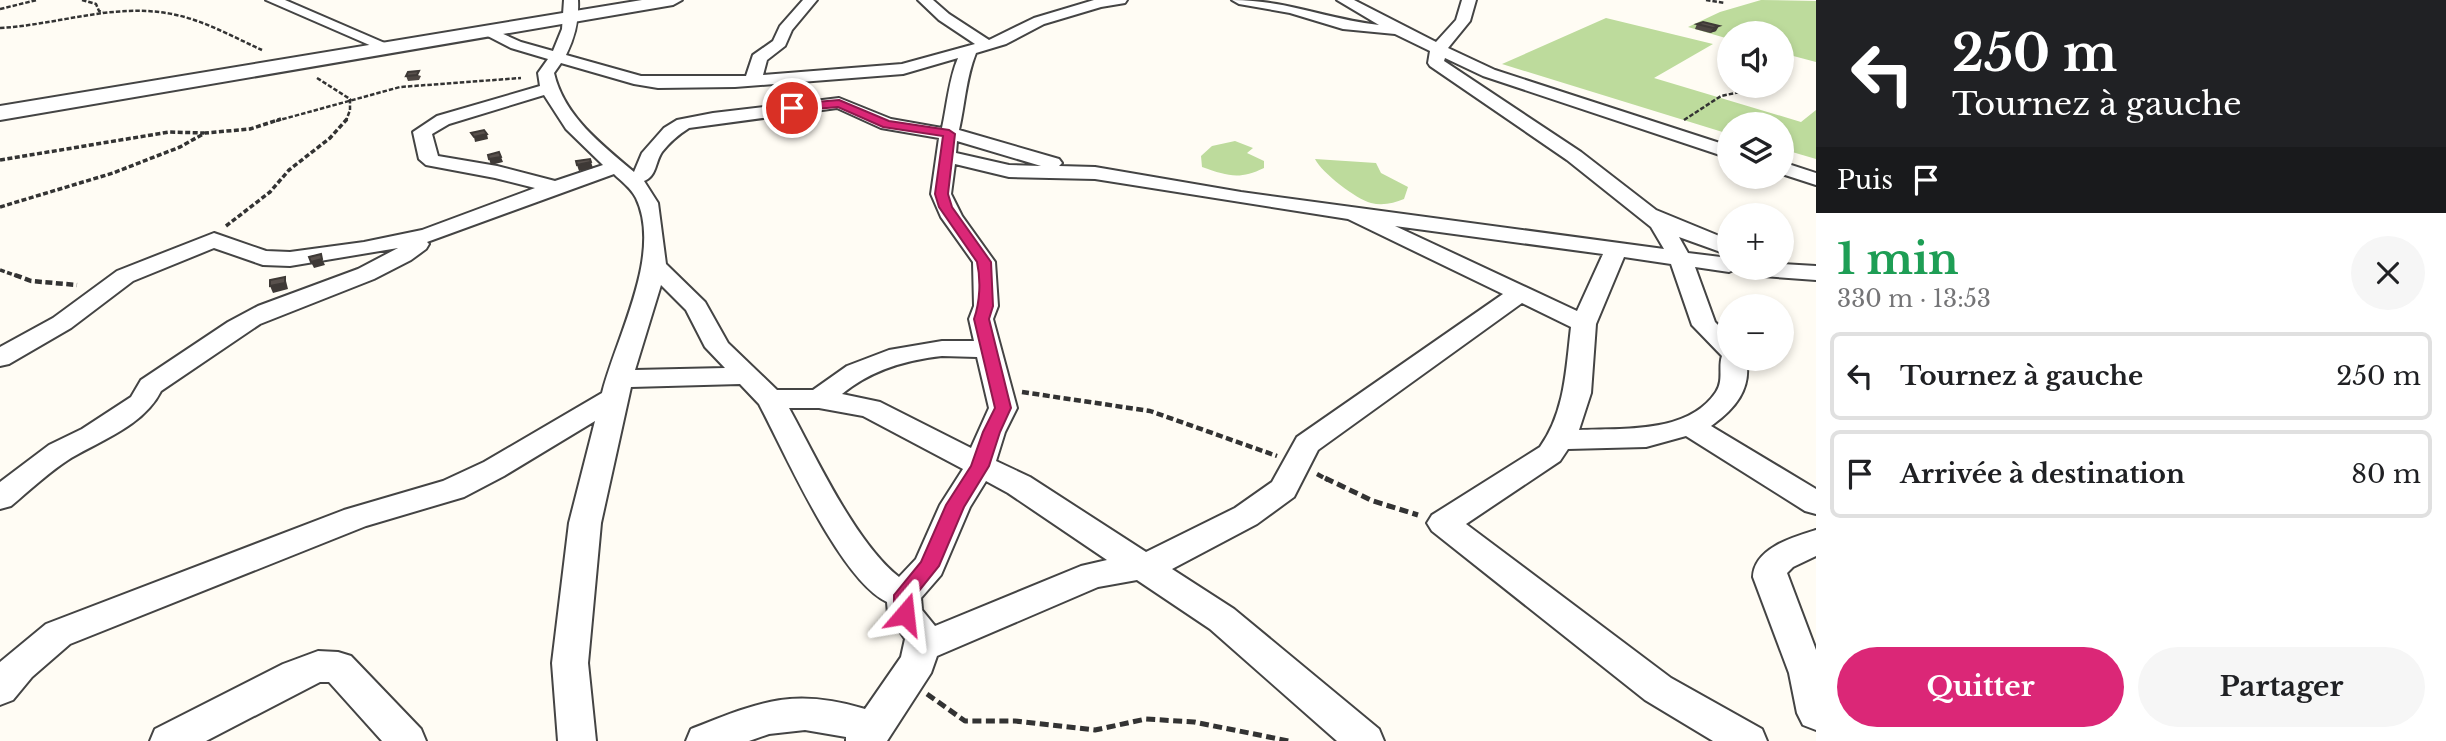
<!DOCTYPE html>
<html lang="fr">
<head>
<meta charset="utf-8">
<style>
  :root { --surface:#fff; --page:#f6f6f6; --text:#202124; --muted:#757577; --line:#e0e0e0; --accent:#db2777 }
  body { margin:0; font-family:"Libre Baskerville",serif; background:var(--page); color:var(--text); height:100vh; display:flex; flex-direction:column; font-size:26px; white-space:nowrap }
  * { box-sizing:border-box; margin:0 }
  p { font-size:23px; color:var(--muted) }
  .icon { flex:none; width:38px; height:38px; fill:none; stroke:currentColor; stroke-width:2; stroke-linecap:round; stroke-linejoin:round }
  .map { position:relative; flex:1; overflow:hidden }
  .panel { display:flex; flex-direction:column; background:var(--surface); width:630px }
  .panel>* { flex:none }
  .top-card { background:#202124; color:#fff; overflow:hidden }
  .tools { position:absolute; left:1717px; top:21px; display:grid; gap:14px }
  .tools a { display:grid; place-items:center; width:77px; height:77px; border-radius:50%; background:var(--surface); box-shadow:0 4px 10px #0003; font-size:35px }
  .pin { position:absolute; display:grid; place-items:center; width:60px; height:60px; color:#fff; margin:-30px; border:4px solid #fff; border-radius:50%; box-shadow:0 2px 7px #0007 }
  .me { position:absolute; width:77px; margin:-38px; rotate:17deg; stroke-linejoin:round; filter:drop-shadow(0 0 5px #0008) }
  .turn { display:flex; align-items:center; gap:24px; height:147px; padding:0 21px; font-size:32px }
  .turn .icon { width:91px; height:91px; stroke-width:2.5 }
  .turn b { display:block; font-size:49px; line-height:60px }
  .then { display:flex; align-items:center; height:66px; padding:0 21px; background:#0003; gap:14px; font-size:26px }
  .round { display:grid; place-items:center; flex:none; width:74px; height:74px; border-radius:37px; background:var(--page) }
  .summary { display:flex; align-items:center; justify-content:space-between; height:119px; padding:0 21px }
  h1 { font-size:42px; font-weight:700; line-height:52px; color:#1e9e55 }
  .primary-button { display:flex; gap:14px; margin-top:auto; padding:14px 21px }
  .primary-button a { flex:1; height:80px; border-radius:42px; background:var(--accent); color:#fff; font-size:28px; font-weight:700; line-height:80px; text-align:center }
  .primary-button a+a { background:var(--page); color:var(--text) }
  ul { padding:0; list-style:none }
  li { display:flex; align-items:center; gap:21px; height:88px; margin:0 14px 10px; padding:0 7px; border:4px solid var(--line); border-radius:10px }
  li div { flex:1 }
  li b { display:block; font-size:26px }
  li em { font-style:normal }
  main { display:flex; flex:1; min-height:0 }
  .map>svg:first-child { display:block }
  .forest { fill:#bddb9c }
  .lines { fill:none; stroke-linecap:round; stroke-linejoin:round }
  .minor-casing { stroke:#444; stroke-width:4 }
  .tertiary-casing { stroke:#444; stroke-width:4 }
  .path-far3 { stroke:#333; stroke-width:2.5; stroke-dasharray:4.5 2; stroke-linecap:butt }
  .path-far2 { stroke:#333; stroke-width:3.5; stroke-dasharray:5 2.5; stroke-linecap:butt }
  .path-far1 { stroke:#333; stroke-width:4.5; stroke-dasharray:7 3.5; stroke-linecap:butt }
  .path { stroke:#333; stroke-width:5; stroke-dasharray:9 4.5; stroke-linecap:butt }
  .minor { fill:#fff; fill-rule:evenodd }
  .tertiary { fill:#fff; fill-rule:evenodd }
  .wall { fill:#4d4642 }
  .shaded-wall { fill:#3e3936 }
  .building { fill:#59514d; stroke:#3e3936; stroke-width:2 }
  .route { fill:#db2777; stroke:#8e194d; stroke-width:2 }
</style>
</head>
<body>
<main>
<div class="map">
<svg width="1816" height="741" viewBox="0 0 1816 741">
  <rect width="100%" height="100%" fill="#fffcf4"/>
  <g class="forest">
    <polygon points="1761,0 1816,1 1816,62 1782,53 1782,33 1729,33 1729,39 1688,27 1720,12"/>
    <polygon points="1606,18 1713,44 1654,78 1801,122 1816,110 1816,159 1782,149 1782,124 1729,124 1729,134 1502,64"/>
    <path d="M 1235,141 L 1253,148 L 1247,153 L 1264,161 L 1264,168 C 1239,180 1228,176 1202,167 L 1201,156 L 1212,146 Z"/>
    <path d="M 1315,159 L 1376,163 L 1381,173 L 1408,187 L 1404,199 C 1394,203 1383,206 1371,203 C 1356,199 1322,173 1315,159 Z"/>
  </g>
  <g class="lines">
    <defs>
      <g id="minor">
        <polygon points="266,0 285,0 394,47 386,52 381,50"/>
        <path d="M 564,0 L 578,0 C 579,20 575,37 566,55 L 641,76 L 746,76 L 753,55 L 773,41 L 780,26 L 803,0 L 817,0 L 792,30 L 785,46 L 767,60 L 763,75 L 902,64 L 975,44 L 939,20 L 918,0 L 933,0 L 949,14 L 989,40 L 1034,18 L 1094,0 L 1127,0 L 1125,3 L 1101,7 L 1044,24 L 1006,44 L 976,53 C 966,77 965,104 959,130 L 1059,159 L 1062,163 L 1059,166 L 1095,167 L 1241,192 L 1664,249 L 1651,227 L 1567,160 L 1430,66 L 1428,63 L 1430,51 L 1395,34 L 1343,29 L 1290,13 L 1239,4 L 1232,0 C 1287,0 1326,19 1379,25 L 1337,0 L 1354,0 L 1436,42 L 1456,20 L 1462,0 L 1476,0 L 1470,21 L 1448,48 L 1495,70 L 1729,146 L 1729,158 L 1483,76 L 1445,58 L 1444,61 L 1581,152 L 1656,210 L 1729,240 L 1729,255 L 1679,237 L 1688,253 L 1729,258 L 1729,268 L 1782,268 L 1782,264 L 1816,266 L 1816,280 L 1749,275 L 1741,273 L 1738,268 L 1729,272 L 1695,267 L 1715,322 L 1729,336 L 1729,359 L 1746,359 C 1752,389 1735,409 1711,426 L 1816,489 L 1816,514 L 1805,511 L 1686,436 L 1646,447 L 1568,449 L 1560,461 L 1466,524 L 1671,678 L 1762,729 L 1767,741 L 1713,741 L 1645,700 L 1432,531 L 1427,523 L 1432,515 L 1540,447 C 1565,412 1566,369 1571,327 L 1522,303 L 1318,450 L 1294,497 L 1257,524 L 1172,569 L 1234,609 L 1379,729 L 1384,741 L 1337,741 L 1210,629 L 1137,580 L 1098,587 L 937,656 L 931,673 L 887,741 L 846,741 L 846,737 L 805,730 L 769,734 L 749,741 L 686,741 L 691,729 C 759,702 793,687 865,709 L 901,657 L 905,639 L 888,614 L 887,602 C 840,580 785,453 759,404 L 740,384 L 631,387 L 601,523 L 588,663 L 596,741 L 558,741 L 552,663 L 569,523 L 595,421 L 504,476 L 464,497 L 366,526 L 70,644 L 32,677 L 13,700 L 0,705 L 0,662 L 46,624 L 344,510 L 443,481 L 484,462 L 602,393 C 616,337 663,254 636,198 C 631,188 621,181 614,174 L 427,242 L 429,244 L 426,249 L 411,260 L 374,279 L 260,324 L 161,391 C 144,425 102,440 71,458 C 50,471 30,490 11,506 L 0,509 L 0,482 L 49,445 L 82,429 L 131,397 L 141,380 L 228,322 L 258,306 L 358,269 L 398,248 L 290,266 L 263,265 L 214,248 L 133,281 L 71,328 L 9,364 L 0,366 L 0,347 L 53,318 L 117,271 L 214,233 L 266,251 L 290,252 L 364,242 L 422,230 L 535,188 L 495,178 L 426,165 L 419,159 L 413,132 L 437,116 L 540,86 L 538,73 L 548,59 L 511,48 L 478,31 L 485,27 L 490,28 L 521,42 L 553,51 L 562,29 ZM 958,58 C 949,79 947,105 942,128 L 891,119 L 839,98 L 713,113 L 677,120 L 664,128 L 642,153 L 634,172 C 601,144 564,116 554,73 L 561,63 L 634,84 L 658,88 L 735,87 L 903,74 ZM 544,95 L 566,129 L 603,165 L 555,181 L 497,166 L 438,156 L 432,134 L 449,124 ZM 837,108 L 881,128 L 939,138 L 931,194 L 941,217 L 973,262 L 974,306 L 969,319 L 974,341 L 942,341 L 889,350 L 847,366 L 813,390 L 777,390 L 728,343 L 705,302 L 666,264 L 658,203 L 644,181 C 657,176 655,162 662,152 C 670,142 678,135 689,128 ZM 957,141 L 1041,166 L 1009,165 L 956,153 ZM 955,164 L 1009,177 L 1095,179 L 1348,219 L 1503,294 L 1297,437 L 1272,482 L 1235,508 L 1146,552 L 1030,477 L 996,461 L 1005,432 L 1017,408 L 993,319 L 998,306 L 995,262 L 962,216 L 951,194 ZM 1395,226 L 1603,254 L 1577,311 ZM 1624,257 L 1671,264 L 1692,325 L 1722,356 C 1718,367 1724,380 1716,392 C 1688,434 1623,428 1579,430 L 1591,393 L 1596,324 ZM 661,285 L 686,310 L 705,347 L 725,368 L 635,370 ZM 942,356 L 977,357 L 989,408 L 971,448 L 880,402 L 842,394 C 871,370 906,360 942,356 ZM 789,408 L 819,408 L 863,416 L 963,469 L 940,505 L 916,559 L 899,577 C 856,544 816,457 789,408 ZM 986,481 L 1008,493 L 1107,560 L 1081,566 L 935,626 L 922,610 L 921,598 L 941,575 L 970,507 Z"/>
        <polygon points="1782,162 1816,173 1816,185 1782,174"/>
        <path d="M 1816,530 L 1816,556 L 1793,567 L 1787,573 L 1816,650 L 1816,730 L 1803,725 L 1797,713 L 1789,673 L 1753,577 C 1754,548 1793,537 1816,530 Z"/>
        <polygon points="318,651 338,652 351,656 421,729 426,741 382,741 329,682 320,682 206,741 150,741 155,729 283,664"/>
      </g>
      <polygon id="tertiary" points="642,0 682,0 673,5 0,120 0,106"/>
    </defs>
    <use href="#minor" class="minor-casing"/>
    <use href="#tertiary" class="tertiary-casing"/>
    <g class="path-far3">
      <polyline points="82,0 96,4 99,11 103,12"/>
      <polyline points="1706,0 1725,3"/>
      <polyline points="0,9 37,0"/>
      <path d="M 0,28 C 55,25 111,4 166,13 C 200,18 231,36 262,50"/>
      <polyline points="317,78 350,99 350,110 346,121"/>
      <polyline points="1684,120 1721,96 1764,87"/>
      <polyline points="276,121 400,87 521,78"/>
    </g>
    <g class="path-far2">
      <polyline points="0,160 169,132 204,133"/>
      <polyline points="0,207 113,173 180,147 205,133 250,129 281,119"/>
      <polyline points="226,226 270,192 289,170 330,138 347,119"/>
      <polyline points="0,270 20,277"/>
    </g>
    <g class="path-far1">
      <polyline points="15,275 31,281 77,285"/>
      <polyline points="1022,392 1150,411 1277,456"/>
      <polyline points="1317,474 1328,480"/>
    </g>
    <g class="path">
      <polyline points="1325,478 1373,501 1418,515"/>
      <polyline points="927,694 965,721 1015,721 1095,730 1146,719 1194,722 1289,741"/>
    </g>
    <use href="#minor" class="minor"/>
    <use href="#tertiary" class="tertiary"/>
  </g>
  <g class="wall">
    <polygon points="1703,22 1716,31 1710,33 1695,29 1697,24"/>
    <polygon points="408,72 421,76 419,80 408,81 406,76"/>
  </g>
  <g class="shaded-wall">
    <polygon points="1719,26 1716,31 1710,33 1713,28"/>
    <polygon points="487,134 488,139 475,142 474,137"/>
    <polygon points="501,157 503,162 491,165 489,159"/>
    <polygon points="591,162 593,168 579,171 577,165"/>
    <polygon points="322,259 325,265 314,268 311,262"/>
    <polygon points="285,277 288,289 273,293 270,286"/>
  </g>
  <g class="building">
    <polygon points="1703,22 1719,26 1713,28 1697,24"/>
    <polygon points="419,71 417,75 406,76 408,72"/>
    <polygon points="484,130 487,134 474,137 471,133"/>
    <polygon points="499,152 501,157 489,159 488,155"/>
    <polygon points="590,159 591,162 577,165 576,161"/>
    <polygon points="321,254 322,259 311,262 309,257"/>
    <polygon points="285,277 285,283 270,286 270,280"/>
  </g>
  <path class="route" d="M 839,100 L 889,121 L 949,130 L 955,134 L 948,194 L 952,207 L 991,262 L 993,306 L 989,319 L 1011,408 L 1000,432 L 989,466 L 964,507 L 939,566 L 914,597 L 915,614 L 912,620 L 905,622 L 897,620 L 894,614 L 894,595 L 921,562 L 946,505 L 971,466 L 983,432 L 995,408 L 974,319 C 980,302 981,280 977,262 L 939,207 L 935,194 L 943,136 L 883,127 L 838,107 L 792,111 L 787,108 L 792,104 Z"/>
</svg>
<div class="tools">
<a><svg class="icon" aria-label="sound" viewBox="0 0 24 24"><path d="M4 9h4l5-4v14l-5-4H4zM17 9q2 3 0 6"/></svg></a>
<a><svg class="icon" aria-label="layers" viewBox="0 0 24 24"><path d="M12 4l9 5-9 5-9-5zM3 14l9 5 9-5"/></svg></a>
<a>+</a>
<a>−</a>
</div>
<div class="pin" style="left:792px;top:108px;background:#d93025"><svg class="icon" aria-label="arrive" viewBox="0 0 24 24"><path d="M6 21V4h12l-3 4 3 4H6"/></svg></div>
<svg class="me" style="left:905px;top:614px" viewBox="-20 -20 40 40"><path d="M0-17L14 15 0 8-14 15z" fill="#db2777" stroke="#fff" stroke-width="4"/></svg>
</div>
<section class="panel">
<div class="top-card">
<div class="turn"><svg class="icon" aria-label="left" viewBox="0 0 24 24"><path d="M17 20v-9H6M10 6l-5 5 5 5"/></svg><div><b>250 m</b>Tournez à gauche</div></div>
<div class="then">Puis<svg class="icon" aria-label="arrive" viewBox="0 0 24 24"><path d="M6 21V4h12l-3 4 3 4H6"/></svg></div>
</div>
<div class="summary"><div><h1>1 min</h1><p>330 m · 13:53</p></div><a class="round"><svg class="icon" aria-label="close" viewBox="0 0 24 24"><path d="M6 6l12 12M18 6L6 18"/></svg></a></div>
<ul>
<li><svg class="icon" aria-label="left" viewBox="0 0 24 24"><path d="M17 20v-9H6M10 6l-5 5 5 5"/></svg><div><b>Tournez à gauche</b></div><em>250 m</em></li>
<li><svg class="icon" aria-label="arrive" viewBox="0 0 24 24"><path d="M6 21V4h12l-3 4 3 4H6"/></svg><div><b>Arrivée à destination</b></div><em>80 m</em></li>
</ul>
<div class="primary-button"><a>Quitter</a><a>Partager</a></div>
</section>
</main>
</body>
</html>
